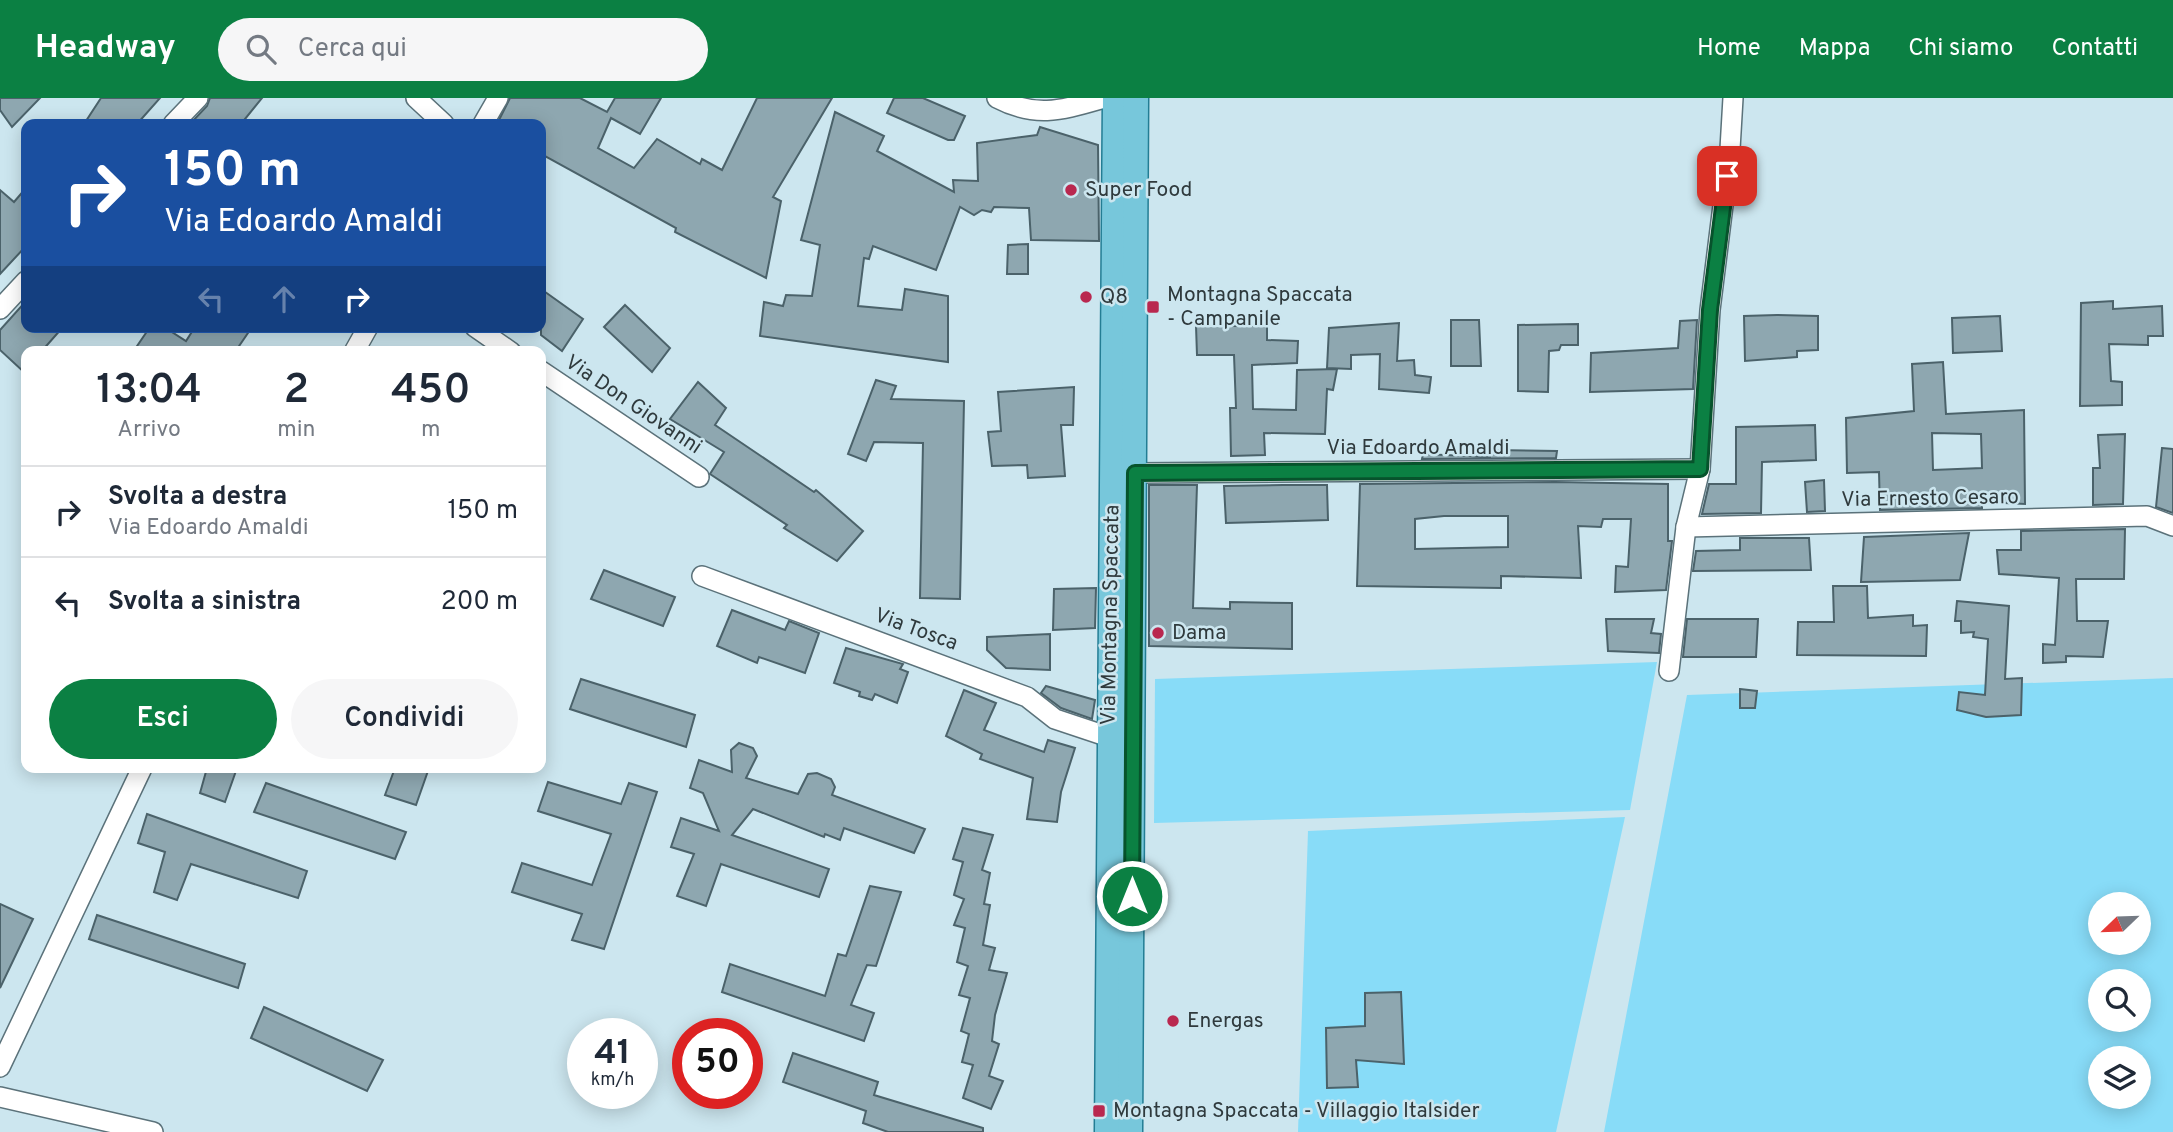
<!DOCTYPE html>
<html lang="it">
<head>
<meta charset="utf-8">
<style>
  :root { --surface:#fff; --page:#f6f6f7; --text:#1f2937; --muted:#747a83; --line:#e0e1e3; --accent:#0b8043 }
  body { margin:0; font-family:Overpass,sans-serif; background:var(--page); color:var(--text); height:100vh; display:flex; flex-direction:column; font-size:26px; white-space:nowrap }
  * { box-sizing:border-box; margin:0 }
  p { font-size:23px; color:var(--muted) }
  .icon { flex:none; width:38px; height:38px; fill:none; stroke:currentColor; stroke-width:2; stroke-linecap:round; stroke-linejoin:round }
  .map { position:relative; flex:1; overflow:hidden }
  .sheet { position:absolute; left:21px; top:248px; width:525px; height:427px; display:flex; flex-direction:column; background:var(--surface); border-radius:14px; box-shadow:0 4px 18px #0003 }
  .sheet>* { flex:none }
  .banner { position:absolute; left:21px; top:21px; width:525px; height:214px; border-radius:14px; box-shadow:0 4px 18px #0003; background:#1a4fa0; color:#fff; overflow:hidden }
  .needle { width:46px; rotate:247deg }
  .buttons { position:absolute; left:2088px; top:794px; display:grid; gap:14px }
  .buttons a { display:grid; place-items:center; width:63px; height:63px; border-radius:50%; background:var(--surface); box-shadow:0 4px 18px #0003; font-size:35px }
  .speed { position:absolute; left:567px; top:920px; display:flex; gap:14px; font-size:35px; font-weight:700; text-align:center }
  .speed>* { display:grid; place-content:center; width:91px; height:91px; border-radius:50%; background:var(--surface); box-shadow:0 4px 18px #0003; line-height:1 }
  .speed small { font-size:18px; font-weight:400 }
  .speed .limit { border:10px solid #d22; background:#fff; color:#111 }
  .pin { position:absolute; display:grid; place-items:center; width:60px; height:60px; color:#fff; margin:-30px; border-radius:14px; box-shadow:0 4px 10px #0006 }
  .me { position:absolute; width:77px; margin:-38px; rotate:0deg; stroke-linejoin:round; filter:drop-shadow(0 0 5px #0008) }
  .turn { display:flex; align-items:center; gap:24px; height:147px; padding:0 28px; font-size:32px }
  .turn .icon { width:91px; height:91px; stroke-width:2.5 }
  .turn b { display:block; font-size:49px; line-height:60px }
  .lanes { display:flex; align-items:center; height:66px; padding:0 28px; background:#0003; justify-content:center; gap:35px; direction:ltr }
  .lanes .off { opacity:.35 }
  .eta { display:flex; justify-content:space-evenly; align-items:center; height:119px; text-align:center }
  .eta b { font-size:42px; font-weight:600; line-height:49px }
  .button { display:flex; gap:14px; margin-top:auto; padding:14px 28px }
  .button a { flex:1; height:80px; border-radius:42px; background:var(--accent); color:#fff; font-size:28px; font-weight:600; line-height:80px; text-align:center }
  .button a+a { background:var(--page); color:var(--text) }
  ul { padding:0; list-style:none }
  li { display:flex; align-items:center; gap:21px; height:91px; padding:0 28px; border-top:2px solid var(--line) }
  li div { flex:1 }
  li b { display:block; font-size:26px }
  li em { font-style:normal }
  header { display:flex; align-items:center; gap:42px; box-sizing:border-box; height:98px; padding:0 35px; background:var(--accent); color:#fff }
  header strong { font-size:33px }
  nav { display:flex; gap:38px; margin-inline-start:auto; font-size:24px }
  .search { width:490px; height:63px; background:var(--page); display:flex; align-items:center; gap:18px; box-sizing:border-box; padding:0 24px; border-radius:38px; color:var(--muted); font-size:26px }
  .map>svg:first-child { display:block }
  .green { fill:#88dcf8; fill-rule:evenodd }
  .building { fill:#8ea7b0; stroke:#4b626a; stroke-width:2; fill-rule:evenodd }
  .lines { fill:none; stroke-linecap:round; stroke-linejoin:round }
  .minor-casing { stroke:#5b727a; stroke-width:22 }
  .major-casing { stroke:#237d94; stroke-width:27 }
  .minor { stroke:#fff; stroke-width:19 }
  .major { stroke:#77c7db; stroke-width:24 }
  .route-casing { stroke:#07532c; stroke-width:18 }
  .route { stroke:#0b8043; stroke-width:12 }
  .poi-dot { fill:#b9284f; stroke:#cce6ef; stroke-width:2.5 }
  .labels { text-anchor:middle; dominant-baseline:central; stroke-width:5; stroke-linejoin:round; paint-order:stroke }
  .poi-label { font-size:21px; fill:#2f3a3d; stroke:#cce6ef; text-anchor:start }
  .street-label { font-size:21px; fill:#2f3a3d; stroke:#cce6ef }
</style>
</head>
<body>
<header>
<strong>Headway</strong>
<div class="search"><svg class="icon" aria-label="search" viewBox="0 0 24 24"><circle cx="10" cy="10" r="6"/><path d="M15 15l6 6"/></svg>Cerca qui</div>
<nav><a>Home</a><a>Mappa</a><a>Chi siamo</a><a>Contatti</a></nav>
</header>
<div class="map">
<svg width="2173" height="1034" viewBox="0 0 2173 1034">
  <rect width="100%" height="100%" fill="#cce6ef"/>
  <g class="green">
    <polygon points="1657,564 1630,712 1154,725 1155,581"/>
    <path d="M 2173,580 L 2173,1034 L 1604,1034 L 1687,597 ZM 2100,807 L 2138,807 L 2138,845 L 2100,845 ZM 2100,884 L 2138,884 L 2138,922 L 2100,922 ZM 2100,961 L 2138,961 L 2138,999 L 2100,999 Z"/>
    <polygon points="1625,719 1556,1034 1298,1034 1308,733"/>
  </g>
  <g class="building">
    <polygon points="0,0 40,0 12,29 0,12"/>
    <polygon points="101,0 160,0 137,26 84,26"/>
    <polygon points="210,0 262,0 241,26 190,26 207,8"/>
    <polygon points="510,0 580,0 607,14 615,0 661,0 640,36 611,20 598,50 634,70 657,41 700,66 702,61 722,72 757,0 832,0 773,99 781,103 766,180 675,134 676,130 541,56 541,26 497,26"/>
    <polygon points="894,0 923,0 965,18 954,42 948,42 887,15"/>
    <polygon points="835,14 884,38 877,53 954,94 953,82 978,83 977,45 1037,37 1040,29 1098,47 1099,143 1031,142 1029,110 994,109 991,114 982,112 974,117 960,109 936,172 873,148 869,161 864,160 858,208 902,212 905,191 948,198 948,264 760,238 764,204 783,208 786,197 812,198 820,147 801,142"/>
    <polygon points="26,90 26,148 0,176 0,92 14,104"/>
    <polygon points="1028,146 1028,176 1007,176 1008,147"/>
    <polygon points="541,191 583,221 562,253 541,237"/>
    <polygon points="26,203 26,229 63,229 41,254 26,254 26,276 0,252 0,232"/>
    <polygon points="2113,203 2113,211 2162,208 2163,238 2148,238 2148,247 2109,246 2111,283 2122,284 2122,307 2080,308 2081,205"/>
    <polygon points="625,207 670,250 652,274 604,229"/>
    <polygon points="1777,217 1818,218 1818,252 1797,253 1797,259 1745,263 1744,218"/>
    <polygon points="2000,218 2002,253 1953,255 1952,220"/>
    <polygon points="1451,222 1479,222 1481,268 1451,268"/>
    <polygon points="1697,222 1693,291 1590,294 1591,255 1678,250 1680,223"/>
    <polygon points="1399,225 1397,263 1414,262 1415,277 1431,279 1429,295 1379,291 1380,256 1351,257 1351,271 1327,270 1329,230"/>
    <polygon points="1578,226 1578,247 1561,247 1559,252 1549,253 1548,294 1518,293 1518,227"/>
    <polygon points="1196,228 1267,228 1267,242 1298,243 1297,265 1252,267 1253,311 1296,312 1297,272 1337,271 1333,292 1327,291 1325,336 1264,335 1265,357 1231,358 1230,310 1236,310 1234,257 1197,257"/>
    <polygon points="150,229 164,229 186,243 195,229 252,229 235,254 133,254"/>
    <path d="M 1943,264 L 1946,316 L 2024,312 L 2025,406 L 1982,404 L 1982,410 L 1880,412 L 1879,374 L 1847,375 L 1846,320 L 1914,313 L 1912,266 ZM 1932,335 L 1981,336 L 1982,370 L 1933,372 Z"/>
    <polygon points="876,282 896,288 891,301 964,303 960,501 920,500 923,345 874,344 866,363 848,356"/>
    <polygon points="698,284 726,310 715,327 814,394 816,392 863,433 837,463 784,430 787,427 710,376 724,354 670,321"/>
    <polygon points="1074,289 1073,327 1061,327 1065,378 1028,380 1027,367 992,368 988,334 1001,333 998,294"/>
    <polygon points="1815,327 1816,362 1762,364 1761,415 1702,416 1709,386 1736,386 1736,329"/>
    <polygon points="2125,336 2123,406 2093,407 2093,370 2100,370 2098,337"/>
    <polygon points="2162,350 2173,351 2173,415 2156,409"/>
    <polygon points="1491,352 1557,353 1556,360 1422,361 1423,356 1490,359"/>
    <polygon points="1824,382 1825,413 1807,414 1805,384"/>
    <path d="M 1555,384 L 1668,386 L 1668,443 L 1672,443 L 1666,492 L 1615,494 L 1616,468 L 1628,469 L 1631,421 L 1603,421 L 1601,429 L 1578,428 L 1581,480 L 1501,478 L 1501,490 L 1357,488 L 1360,386 ZM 1444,418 L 1508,418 L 1508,449 L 1415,451 L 1415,421 Z"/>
    <polygon points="1149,387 1197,387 1193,510 1230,511 1230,504 1292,505 1292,551 1149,548"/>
    <polygon points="1283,387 1327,387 1328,422 1226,425 1224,388"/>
    <polygon points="2125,431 2124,481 2076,481 2077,523 2108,523 2103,559 2066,558 2066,564 2043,565 2043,546 2055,547 2059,480 1999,476 1997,452 2021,452 2021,433"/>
    <polygon points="1969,435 1960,482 1861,484 1864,439"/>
    <polygon points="1740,440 1809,440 1811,472 1693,473 1696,453 1740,452"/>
    <polygon points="604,472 675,499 663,528 591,501"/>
    <polygon points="1833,488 1867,488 1868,520 1913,517 1913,528 1927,527 1926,558 1797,557 1798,524 1834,524"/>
    <polygon points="1096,490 1095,530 1053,532 1054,491"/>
    <polygon points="1957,503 2009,508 2005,581 2022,580 2021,617 1986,619 1957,612 1959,594 1985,597 1988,541 1973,539 1974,534 1961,535 1961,523 1955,523"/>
    <polygon points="732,512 785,532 789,523 819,535 805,575 759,559 757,565 717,548"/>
    <polygon points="1606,521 1654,521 1651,535 1661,536 1659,555 1608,553"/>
    <polygon points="1687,521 1758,521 1756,559 1683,559"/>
    <polygon points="1050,536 1050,572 1006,570 987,552 987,539"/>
    <polygon points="846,550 903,566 900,571 908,574 897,605 875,596 872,602 859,598 860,594 834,585"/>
    <polygon points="581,581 695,617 686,649 570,611"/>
    <polygon points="1046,588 1095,602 1092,621 1061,610 1041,595"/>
    <polygon points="1740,591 1757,593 1755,610 1740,610"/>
    <polygon points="964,592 996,605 984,632 1044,654 1048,642 1075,650 1061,694 1057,724 1027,721 1033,680 980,661 982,656 946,638"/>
    <polygon points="739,645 753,650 757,658 746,680 798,696 808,676 817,675 831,681 835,689 832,697 925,731 914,755 844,730 840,742 825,736 824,739 753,711 732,737 829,771 819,799 721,766 706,808 677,798 694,756 671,749 681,720 719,733 703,695 690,690 699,662 732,674 731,652"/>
    <polygon points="207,670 237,670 225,704 200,695"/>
    <polygon points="395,670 429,670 416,707 385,697"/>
    <polygon points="548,684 621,706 629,685 657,694 604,851 572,842 582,816 512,794 522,765 592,787 611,736 538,713"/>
    <polygon points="266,685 406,734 395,761 254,714"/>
    <polygon points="147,716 307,773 298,800 191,766 177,802 154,794 165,754 138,745"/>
    <polygon points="963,730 993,737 982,772 990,775 984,806 990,807 983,847 995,850 989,872 1007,875 995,917 992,943 999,946 989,978 1003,983 991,1011 963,1000 973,967 962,964 969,936 961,933 970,900 959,897 968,868 957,864 965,830 954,827 964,801 954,797 963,764 953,761"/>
    <polygon points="870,788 901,794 876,868 867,867 851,907 874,915 864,943 722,894 730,866 825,898 838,856 846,858"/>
    <polygon points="0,806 33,821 0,890"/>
    <polygon points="97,817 245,866 238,890 89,841"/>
    <polygon points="1401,894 1404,966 1356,962 1358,989 1327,990 1326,930 1365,928 1365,895"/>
    <polygon points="264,909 383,962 367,993 251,940"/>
    <polygon points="793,955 878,984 874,997 983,1030 983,1034 888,1034 863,1025 866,1013 783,984"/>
  </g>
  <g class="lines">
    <defs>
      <g id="minor">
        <polyline points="416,0 444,26"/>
        <path d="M 997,0 C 1037,21 1062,12 1104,0"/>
        <polyline points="173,26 198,0"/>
        <polyline points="483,26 498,0"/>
        <polyline points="0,211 26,183"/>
        <polyline points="475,229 511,254"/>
        <polyline points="354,254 368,229"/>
        <polyline points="541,273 699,379"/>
        <polyline points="1135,375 1700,371"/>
        <polyline points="1686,429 2147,418 2173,428"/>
        <polyline points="702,478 1027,599 1055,621 1109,639"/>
        <polyline points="1669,573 1686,429 1700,371 1710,212 1730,51 1733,0"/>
        <polyline points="0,969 142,670"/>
        <polyline points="0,999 153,1034"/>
      </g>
      <g id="major">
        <polyline points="1107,1034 1115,0"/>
        <polyline points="1130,1034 1136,0"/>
      </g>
    </defs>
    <use href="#minor" class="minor-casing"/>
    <use href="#major" class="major-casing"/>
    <use href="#minor" class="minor"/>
    <use href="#major" class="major"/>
  </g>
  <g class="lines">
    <defs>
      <polyline id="route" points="1132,798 1135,375 1700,371 1710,212 1727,78"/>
    </defs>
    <use href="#route" class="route-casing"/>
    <use href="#route" class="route"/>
  </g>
  <g class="poi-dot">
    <circle cx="1071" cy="92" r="7"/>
    <circle cx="1086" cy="199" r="7"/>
    <rect x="1146" y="202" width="14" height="14" rx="3.5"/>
    <circle cx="1158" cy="535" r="7"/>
    <circle cx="1173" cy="923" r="7"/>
    <rect x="1092" y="1006" width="14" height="14" rx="3.5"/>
  </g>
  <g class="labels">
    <g class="poi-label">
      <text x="1085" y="92">Super Food</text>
      <text x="1167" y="197">Montagna Spaccata<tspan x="1167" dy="24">- Campanile</tspan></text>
      <text x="1100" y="199">Q8</text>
      <text x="1172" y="535">Dama</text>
      <text x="1187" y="923">Energas</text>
      <text x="1113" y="1013">Montagna Spaccata - Villaggio Italsider</text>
    </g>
    <g class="street-label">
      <text transform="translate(633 307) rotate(34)">Via Don Giovanni</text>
      <text x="1418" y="350">Via Edoardo Amaldi</text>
      <text transform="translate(1930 401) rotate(-1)">Via Ernesto Cesaro</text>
      <text transform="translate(1111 517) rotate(-89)">Via Montagna Spaccata</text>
      <text transform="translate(916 532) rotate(20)">Via Tosca</text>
    </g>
  </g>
</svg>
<div class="buttons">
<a><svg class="needle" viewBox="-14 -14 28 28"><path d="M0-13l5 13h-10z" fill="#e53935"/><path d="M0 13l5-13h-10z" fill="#747a83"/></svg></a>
<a><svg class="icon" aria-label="search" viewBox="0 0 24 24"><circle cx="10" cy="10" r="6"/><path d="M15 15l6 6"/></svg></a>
<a><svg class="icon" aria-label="layers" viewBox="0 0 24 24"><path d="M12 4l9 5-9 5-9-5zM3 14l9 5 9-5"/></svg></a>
</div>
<div class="speed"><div>41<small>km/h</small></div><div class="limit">50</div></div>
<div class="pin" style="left:1727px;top:78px;background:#d93025"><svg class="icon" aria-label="arrive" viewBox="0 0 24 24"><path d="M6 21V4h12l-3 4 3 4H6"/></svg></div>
<svg class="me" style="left:1132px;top:798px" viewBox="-20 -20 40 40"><circle r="17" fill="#0b8043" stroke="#fff" stroke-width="3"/><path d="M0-11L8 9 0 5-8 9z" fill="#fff"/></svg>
<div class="banner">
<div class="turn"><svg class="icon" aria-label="right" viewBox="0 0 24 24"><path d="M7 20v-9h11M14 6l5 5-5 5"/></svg><div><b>150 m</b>Via Edoardo Amaldi</div></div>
<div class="lanes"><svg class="icon off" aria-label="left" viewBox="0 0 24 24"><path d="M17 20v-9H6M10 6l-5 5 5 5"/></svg><svg class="icon off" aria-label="ahead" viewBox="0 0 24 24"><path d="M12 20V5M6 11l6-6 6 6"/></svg><svg class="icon" aria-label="right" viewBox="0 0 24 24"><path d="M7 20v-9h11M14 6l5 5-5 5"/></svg></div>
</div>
<section class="sheet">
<div class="eta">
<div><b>13:04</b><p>Arrivo</p></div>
<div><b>2</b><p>min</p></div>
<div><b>450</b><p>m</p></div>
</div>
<ul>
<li><svg class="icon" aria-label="right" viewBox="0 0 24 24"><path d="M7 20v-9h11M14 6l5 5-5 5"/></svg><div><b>Svolta a destra</b><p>Via Edoardo Amaldi</p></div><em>150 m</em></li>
<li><svg class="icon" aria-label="left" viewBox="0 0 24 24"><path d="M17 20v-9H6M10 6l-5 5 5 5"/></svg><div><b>Svolta a sinistra</b></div><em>200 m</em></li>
</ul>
<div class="button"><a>Esci</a><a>Condividi</a></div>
</section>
</div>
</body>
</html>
